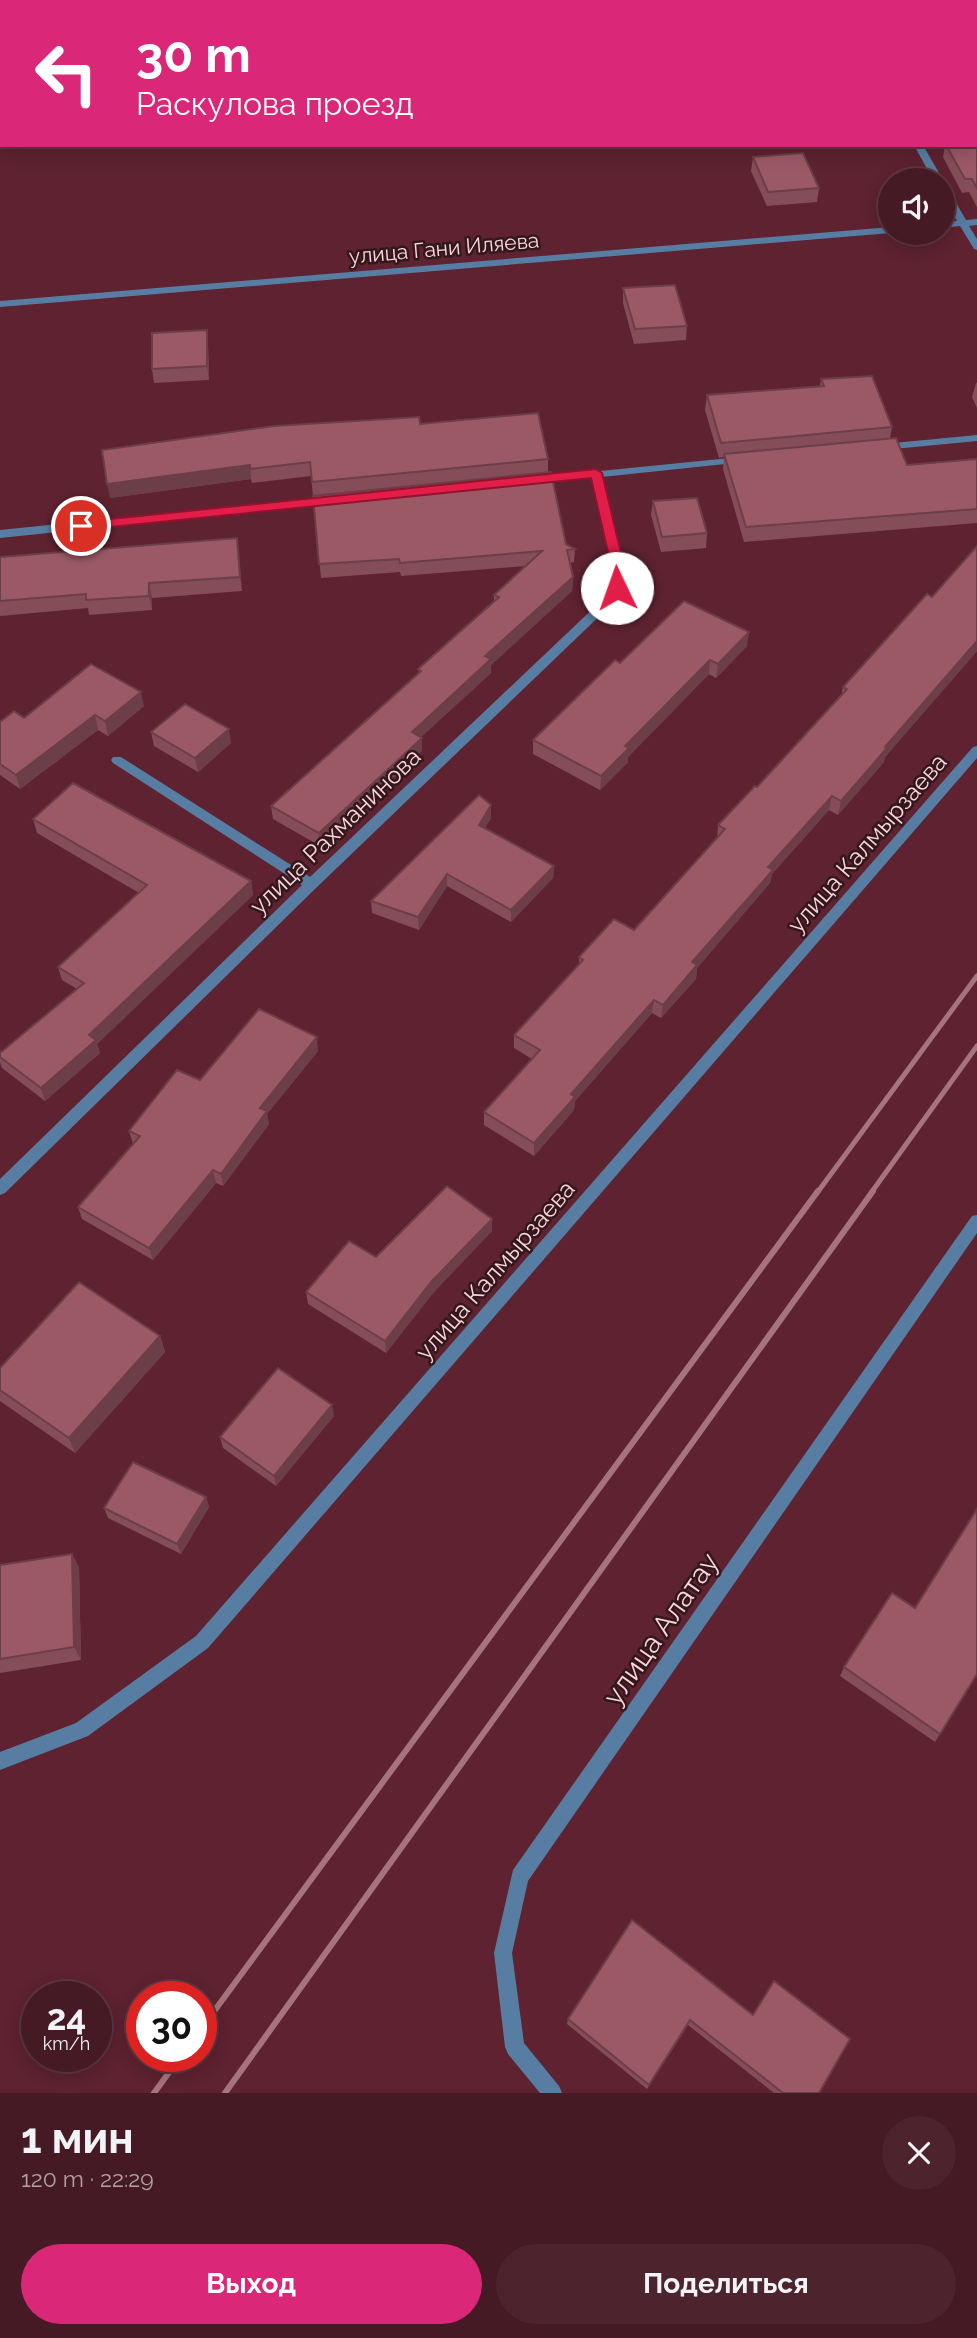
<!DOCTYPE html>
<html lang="ru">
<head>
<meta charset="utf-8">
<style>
  :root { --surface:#461a25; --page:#4d232d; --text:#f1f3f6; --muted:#b0a1a7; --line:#5e3842; --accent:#db2777 }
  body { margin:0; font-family:Raleway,sans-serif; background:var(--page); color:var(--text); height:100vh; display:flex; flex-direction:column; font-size:26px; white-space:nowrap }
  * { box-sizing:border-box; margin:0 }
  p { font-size:23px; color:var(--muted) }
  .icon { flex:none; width:38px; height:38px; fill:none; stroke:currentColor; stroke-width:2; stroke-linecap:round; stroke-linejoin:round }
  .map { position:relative; height:2093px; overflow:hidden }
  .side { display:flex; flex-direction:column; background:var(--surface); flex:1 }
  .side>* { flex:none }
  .banner { position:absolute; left:0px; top:0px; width:978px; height:147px; box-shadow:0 4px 18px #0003,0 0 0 2px var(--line); background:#db2777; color:#fff; overflow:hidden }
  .buttons { position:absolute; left:878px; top:168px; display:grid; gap:14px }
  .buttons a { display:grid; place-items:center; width:77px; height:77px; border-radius:50%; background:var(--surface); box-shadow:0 4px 18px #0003,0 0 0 2px var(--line); font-size:35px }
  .speed { position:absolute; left:21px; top:1981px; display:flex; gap:14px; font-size:35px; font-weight:700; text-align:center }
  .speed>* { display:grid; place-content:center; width:91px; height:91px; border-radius:50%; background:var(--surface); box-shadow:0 4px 18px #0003,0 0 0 2px var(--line); line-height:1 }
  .speed small { font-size:18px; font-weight:400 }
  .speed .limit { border:10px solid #d22; background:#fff; color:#111 }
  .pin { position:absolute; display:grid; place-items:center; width:60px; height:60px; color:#fff; margin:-30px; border:4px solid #fff; border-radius:50%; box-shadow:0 2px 7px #0007 }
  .me { position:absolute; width:77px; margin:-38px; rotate:357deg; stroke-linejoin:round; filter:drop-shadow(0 0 5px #0008) }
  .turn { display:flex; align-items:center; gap:24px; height:147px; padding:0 21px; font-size:32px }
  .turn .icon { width:91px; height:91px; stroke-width:2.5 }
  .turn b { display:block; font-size:49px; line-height:60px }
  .round { display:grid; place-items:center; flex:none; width:74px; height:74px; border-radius:37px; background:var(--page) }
  .summary { display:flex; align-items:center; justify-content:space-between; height:119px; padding:0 21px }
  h1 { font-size:42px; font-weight:700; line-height:52px }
  .action { display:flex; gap:14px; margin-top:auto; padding:14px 21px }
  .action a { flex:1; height:80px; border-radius:42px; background:var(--accent); color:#fff; font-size:28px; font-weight:700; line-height:80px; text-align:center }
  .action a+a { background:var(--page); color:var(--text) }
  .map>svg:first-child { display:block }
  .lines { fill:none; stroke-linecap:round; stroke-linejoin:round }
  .street { fill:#577ea2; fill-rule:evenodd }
  .rail-far1 { stroke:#a6747e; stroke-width:5 }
  .rail { stroke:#a6747e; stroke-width:6 }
  .wall { fill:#854d58 }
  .shaded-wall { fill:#6c3e47 }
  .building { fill:#9b5966; stroke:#6c3e47; stroke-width:2 }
  .route { fill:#e11d48; stroke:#92132f; stroke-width:2 }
  .labels { text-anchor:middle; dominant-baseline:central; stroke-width:5; stroke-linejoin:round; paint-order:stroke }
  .far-street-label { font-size:21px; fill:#fbd5db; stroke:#32171d }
  .street-label { font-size:24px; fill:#fbd5db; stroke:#32171d }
  .near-street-label { font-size:28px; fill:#fbd5db; stroke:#32171d }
</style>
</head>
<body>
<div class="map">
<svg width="977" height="2093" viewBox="0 0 977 2093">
  <rect width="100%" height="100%" fill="#5e2231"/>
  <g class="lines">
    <g class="street">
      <polygon points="914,145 923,145 943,180 933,180"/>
      <polygon points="943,186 948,189 966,220 977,219 977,225 969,226 977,239 977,250 974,249 960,226 943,228 943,222 957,221 943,197"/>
      <polygon points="891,227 891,233 0,307 0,301"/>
      <polygon points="977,435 977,441 883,450 878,447 883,444"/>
      <polygon points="740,457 745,460 744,462 602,477 626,574 623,588 610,606 316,888 5,1193 0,1195 0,1179 302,885 113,763 111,760 113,757 121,757 310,877 602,600 611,587 614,574 592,478 534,483 530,482 530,478"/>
      <polygon points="333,496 339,500 337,503 0,538 0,530"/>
      <polygon points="977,746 977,758 208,1648 88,1736 0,1770 0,1752 76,1723 196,1636 973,747"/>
      <polygon points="977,1215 977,1233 528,1881 512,1953 524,2043 559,2086 562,2093 540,2093 508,2054 505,2047 494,1953 513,1870 972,1216"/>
    </g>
    <g class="rail-far1">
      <polyline points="817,1193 977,976"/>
      <polyline points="871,1193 977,1046"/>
    </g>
    <g class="rail">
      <polyline points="201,2029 818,1191"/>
      <polyline points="154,2093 181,2056"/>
      <polyline points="225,2093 873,1191"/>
    </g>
  </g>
  <g class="wall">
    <polygon points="977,138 977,207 969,192 962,193 943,157 945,145 976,145"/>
    <polygon points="753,157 819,188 817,202 767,206 751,171"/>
    <polygon points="623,288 687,326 686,340 634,344 623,303"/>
    <polygon points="207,330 208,344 209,380 154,383 152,369"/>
    <polygon points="821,379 892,427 890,438 907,465 977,459 977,523 744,542 723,469 724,457 719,458 705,410 707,395 820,386"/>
    <polygon points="976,383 977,383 977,408 972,397"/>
    <polygon points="420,424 548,459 548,472 566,544 575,549 574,562 570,563 573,577 572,591 491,665 491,673 421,737 422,751 320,846 273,819 271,806 419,673 418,669 494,601 494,595 526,566 401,576 400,572 321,578 311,476 252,483 251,479 110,498"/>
    <polygon points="653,501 707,533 706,548 661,552 651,515"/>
    <polygon points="237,538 242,591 152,598 152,610 89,615 88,608 0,616 0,557"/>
    <polygon points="977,546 977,651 885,757 884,762 838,815 829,810 772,874 770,883 697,968 696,979 661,1018 652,1013 575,1101 574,1110 534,1156 484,1125 484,1112 532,1059 514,1048 514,1035 579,965 579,957 634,930 717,839 718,825 757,787 841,696 843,687 932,597"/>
    <polygon points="747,646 716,678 709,674 628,757 628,762 600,790 533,754 533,740 620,663"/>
    <polygon points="144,706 108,736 98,730 20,789 0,775 0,722 24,718"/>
    <polygon points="151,732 231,743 198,772 154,746"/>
    <polygon points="491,818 485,828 554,866 553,878 511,922 447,886 419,930 372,913 371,901"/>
    <polygon points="33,819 251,881 253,895 97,1044 100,1053 45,1101 2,1068 0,1062 0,1053 77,989 62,980 58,967 139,893 37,833"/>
    <polygon points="318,1051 267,1114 269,1124 223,1186 216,1183 153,1260 82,1219 78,1207 133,1144 129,1131 200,1080"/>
    <polygon points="492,1219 492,1231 433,1293 386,1353 308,1304 306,1292 376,1257"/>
    <polygon points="160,1336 165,1352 75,1453 0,1401 0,1368"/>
    <polygon points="334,1416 276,1486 223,1448 220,1437"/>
    <polygon points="206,1497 209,1507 181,1554 108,1518 104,1508"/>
    <polygon points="72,1554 79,1568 81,1660 0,1673 0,1565"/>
    <polygon points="915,1608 977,1674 935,1742 840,1676 844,1667"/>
    <polygon points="632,1920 819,2093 774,2093 688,2025 647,2089 567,2024 568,2019"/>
  </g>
  <g class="shaded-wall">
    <polygon points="207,330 208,344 209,380 207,366"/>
    <polygon points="250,465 251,479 110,498 107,484"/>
    <polygon points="237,538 239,552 242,591 240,577"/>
    <polygon points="573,577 572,591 491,665 491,673 412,745 412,732 485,656"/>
    <polygon points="149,583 152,598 152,610 149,596"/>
    <polygon points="749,632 747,646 716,678 718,664"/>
    <polygon points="977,641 977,651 885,757 884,762 838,815 841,801 885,747"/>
    <polygon points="710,660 709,674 628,757 628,762 600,790 601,776 625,746"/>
    <polygon points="141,692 144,706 108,736 105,721"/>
    <polygon points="95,715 98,730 20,789 16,775"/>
    <polygon points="229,729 231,743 198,772 195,758"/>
    <polygon points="422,738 422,751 320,846 319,833"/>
    <polygon points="832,796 829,810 772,874 770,883 697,968 696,979 661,1018 663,1005 692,962 768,867"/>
    <polygon points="491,805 491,818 479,837 479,825"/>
    <polygon points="554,866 553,878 511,922 511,910"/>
    <polygon points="447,874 447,886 419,930 418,917"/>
    <polygon points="251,881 253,895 97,1044 100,1053 45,1101 41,1088 89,1035"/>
    <polygon points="654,1000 652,1013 575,1101 574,1110 534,1156 534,1143 571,1094"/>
    <polygon points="317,1037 318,1051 267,1114 269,1124 223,1186 221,1174 260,1108"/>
    <polygon points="213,1170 216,1183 153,1260 149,1248"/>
    <polygon points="492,1219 492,1231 433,1293 386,1353 385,1341 432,1281"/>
    <polygon points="160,1336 165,1352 75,1453 69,1438"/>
    <polygon points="332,1405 334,1416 276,1486 274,1476"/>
    <polygon points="206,1497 209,1507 181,1554 177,1544"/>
    <polygon points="72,1554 79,1568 81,1660 74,1647"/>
  </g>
  <g class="building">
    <polygon points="282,0 409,0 409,2 283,2"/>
    <polygon points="563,0 937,0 938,2 564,2"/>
    <polygon points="976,138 977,138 977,188 972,179 965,179 946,145 976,145"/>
    <polygon points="803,153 819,188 768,192 753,157"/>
    <polygon points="675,285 687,326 635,329 623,288"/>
    <polygon points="207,330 207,366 152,369 152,333"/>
    <polygon points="872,376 892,427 721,443 707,395 824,386 821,379"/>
    <polygon points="538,413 548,459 312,482 310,462 250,469 250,465 107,484 102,450 274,426 419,417 420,424"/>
    <polygon points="896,438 907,465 977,459 977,509 746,527 724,454"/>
    <polygon points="551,472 566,544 575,549 567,550 573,577 485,656 491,659 412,732 422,738 319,833 271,806 421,671 418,669 499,597 494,595 542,551 400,563 399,559 319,564 313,496"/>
    <polygon points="697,498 707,533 662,537 653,501"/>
    <polygon points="237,538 240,577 149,583 149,596 86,600 86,594 0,601 0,557"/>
    <polygon points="977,546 977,641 885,747 887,748 841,801 832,796 768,867 773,870 692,962 697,965 663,1005 654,1000 571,1094 575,1097 534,1143 484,1112 540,1050 514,1035 583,960 579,957 614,919 634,930 725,829 718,825 755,786 757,787 847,689 843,687 927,594 932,597"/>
    <polygon points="684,601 749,632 718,664 710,660 625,746 629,748 601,776 533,740 615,660 620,663"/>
    <polygon points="91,664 141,692 105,721 95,715 16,775 0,764 0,722 14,711 24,718"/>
    <polygon points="185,704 229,729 195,758 151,732"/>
    <polygon points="73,783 251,881 89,1035 96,1040 41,1088 0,1057 0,1053 84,983 58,967 147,885 33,819"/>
    <polygon points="479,795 491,805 479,825 554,866 511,910 447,874 418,917 371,901"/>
    <polygon points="259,1009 317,1037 260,1108 267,1111 221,1174 213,1170 149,1248 78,1207 140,1136 129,1131 177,1070 200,1080"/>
    <polygon points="447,1186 492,1219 432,1281 385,1341 306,1292 349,1241 376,1257"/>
    <polygon points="79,1282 160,1336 69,1438 0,1390 0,1368"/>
    <polygon points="278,1368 332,1405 274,1476 220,1437"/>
    <polygon points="133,1462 206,1497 177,1544 104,1508"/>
    <polygon points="977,1509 977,1674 940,1734 844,1667 892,1593 915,1608"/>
    <polygon points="72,1554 74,1647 0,1659 0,1565"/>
    <polygon points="632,1920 753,2015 774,1981 850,2039 819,2093 783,2093 690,2020 649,2085 568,2019"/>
  </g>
  <polygon class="route" points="596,469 602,473 626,574 623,588 617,592 610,588 613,574 591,478 81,530 75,526 81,522"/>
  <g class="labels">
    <g class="far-street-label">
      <text transform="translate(444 248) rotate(-5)">улица Гани Иляева</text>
    </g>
    <g class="street-label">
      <text transform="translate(335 831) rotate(-44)">улица Рахманинова</text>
      <text transform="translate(867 843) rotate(-49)">улица Калмырзаева</text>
      <text transform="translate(495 1270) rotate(-49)">улица Калмырзаева</text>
    </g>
    <g class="near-street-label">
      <text transform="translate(661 1629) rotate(-55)">улица Алатау</text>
    </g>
  </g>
</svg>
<div class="buttons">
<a><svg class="icon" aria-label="sound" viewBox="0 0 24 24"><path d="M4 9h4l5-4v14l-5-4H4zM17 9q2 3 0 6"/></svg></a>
</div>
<div class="speed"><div>24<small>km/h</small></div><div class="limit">30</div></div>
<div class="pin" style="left:81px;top:526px;background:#d93025"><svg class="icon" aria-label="arrive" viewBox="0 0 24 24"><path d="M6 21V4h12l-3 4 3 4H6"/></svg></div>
<svg class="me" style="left:617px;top:588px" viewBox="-20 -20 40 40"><circle r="19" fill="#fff"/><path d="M0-13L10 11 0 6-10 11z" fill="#e11d48"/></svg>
<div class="banner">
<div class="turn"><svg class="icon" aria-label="left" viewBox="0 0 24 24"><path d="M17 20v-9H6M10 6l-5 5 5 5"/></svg><div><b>30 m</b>Раскулова проезд</div></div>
</div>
</div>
<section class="side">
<div class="summary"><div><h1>1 мин</h1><p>120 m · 22:29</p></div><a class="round"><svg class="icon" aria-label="close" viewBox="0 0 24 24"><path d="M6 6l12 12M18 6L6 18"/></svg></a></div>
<div class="action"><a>Выход</a><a>Поделиться</a></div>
</section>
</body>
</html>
